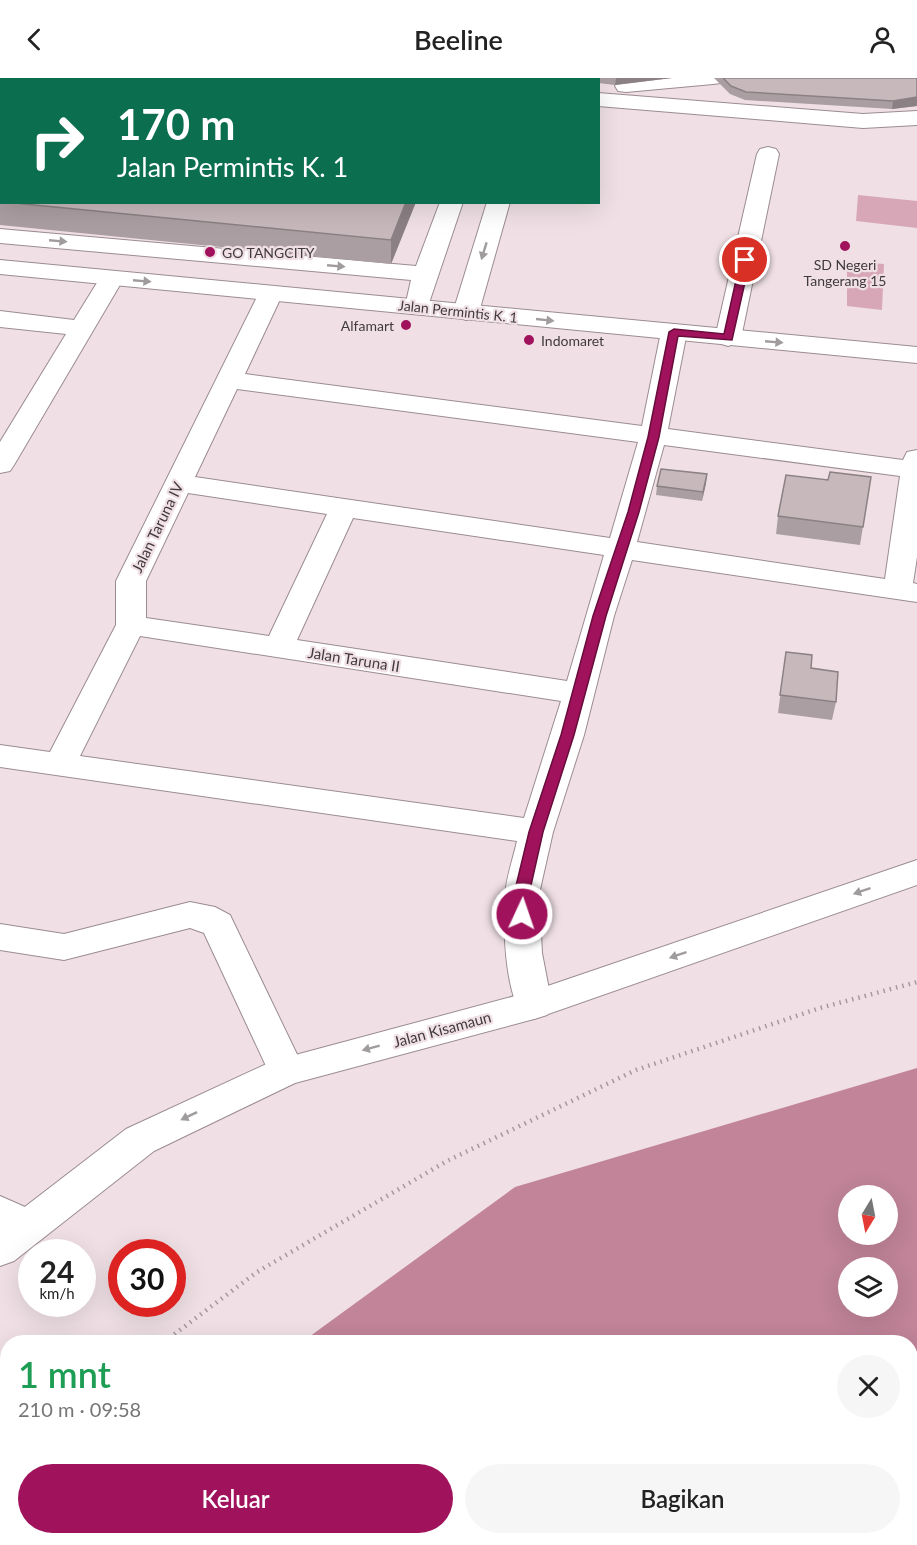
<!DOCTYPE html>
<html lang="id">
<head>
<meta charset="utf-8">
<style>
  :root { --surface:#fff; --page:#f6f6f6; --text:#222; --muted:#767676; --accent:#a0135c }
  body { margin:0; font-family:Lato,sans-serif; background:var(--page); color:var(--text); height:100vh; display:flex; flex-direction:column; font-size:22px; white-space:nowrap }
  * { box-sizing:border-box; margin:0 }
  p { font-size:20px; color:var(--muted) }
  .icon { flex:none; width:33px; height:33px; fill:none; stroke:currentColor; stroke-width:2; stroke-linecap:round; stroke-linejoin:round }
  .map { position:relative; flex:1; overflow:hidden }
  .side { position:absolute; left:0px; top:1257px; width:918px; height:210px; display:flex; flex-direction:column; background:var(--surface); border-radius:24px 24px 0 0; box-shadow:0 6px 24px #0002 }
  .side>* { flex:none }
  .top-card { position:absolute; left:0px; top:0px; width:600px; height:126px; box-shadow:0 6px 24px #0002; background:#0b6e4f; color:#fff; overflow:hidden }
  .needle { width:39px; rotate:190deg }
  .tools { position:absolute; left:838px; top:1107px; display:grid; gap:12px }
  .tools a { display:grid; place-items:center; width:60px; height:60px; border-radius:50%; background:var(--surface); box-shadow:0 6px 24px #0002; font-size:30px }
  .speed { position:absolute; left:18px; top:1161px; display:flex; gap:12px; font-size:30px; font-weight:700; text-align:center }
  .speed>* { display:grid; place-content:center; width:78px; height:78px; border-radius:50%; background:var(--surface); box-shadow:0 6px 24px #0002; line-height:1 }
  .speed small { font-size:15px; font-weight:400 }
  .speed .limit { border:9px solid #d22; background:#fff; color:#111 }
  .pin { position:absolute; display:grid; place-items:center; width:51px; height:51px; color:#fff; margin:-26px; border:3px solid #fff; border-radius:50%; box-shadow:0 2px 6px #0007 }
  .me { position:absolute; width:66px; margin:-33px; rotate:3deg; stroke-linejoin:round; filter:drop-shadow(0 0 4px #0008) }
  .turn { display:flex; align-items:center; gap:21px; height:126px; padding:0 18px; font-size:27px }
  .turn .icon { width:78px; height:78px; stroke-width:2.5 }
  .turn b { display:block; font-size:42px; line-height:51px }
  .round { display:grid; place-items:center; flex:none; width:63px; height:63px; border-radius:32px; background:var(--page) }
  .summary { display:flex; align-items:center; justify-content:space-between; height:102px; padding:0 18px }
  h1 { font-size:36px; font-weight:600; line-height:45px; color:#1e9e55 }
  .cta { display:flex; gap:12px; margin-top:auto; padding:12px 18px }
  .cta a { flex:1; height:69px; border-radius:36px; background:var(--accent); color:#fff; font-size:24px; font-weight:600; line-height:69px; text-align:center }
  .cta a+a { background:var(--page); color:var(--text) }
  header { display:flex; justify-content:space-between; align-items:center; height:78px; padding:0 18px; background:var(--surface); font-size:27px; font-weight:600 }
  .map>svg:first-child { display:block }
  .green { fill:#d7a7b7 }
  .water { fill:#c18499; fill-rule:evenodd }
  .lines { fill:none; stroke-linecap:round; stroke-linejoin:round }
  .minor-casing { stroke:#9b8c90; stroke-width:2 }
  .major-casing { stroke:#9b8c90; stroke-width:2 }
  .path { stroke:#a5999d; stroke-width:4.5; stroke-dasharray:1.5 5; stroke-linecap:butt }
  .minor { fill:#fff; fill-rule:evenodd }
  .major { fill:#fff; fill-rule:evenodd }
  .wall { fill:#ab9ea2 }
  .shaded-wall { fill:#8b8184 }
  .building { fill:#c7b8bc; stroke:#8b8184; stroke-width:1.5 }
  .oneway { fill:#a09c9e }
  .route { fill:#a0135c; stroke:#680c3c; stroke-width:1.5 }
  .poi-dot { fill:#a0135c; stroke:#f0e0e5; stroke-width:2 }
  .labels { text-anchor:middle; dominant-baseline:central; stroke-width:4.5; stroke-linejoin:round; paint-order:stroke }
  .far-poi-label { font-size:14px; fill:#403a3c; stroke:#f0e0e5; text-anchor:start }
  .far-street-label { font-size:14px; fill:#403a3c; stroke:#f0e0e5 }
  .street-label { font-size:15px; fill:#403a3c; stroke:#f0e0e5 }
</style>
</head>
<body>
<header><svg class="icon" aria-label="back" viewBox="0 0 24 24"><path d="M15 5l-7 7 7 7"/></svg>Beeline<svg class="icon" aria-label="person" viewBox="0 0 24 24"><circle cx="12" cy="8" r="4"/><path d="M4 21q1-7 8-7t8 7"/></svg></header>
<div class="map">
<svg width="917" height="1467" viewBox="0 0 917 1467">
  <rect width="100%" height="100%" fill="#f0e0e5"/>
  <g class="green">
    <polygon points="858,117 917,123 917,150 856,143"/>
    <polygon points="847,183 884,186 882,232 847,228"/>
  </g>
  <path class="water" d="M 917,990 L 917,1467 L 129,1467 L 134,1460 L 910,1460 L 910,1264 L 302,1264 L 515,1109 ZM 849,1118 L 888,1118 L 888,1156 L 849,1156 ZM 849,1190 L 888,1190 L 888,1228 L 849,1228 Z"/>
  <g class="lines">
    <defs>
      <g id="minor">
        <polygon points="467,0 489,0 489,2 468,2"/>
        <polygon points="509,0 531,0 531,2 510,2"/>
        <polygon points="643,0 724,0 721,5 713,6 626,14 618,13 615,8 618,3"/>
        <polygon points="598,15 863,36 917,33 917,47 863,50 598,28"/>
        <polygon points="768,69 776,71 779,76 741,260 737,265 728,268 719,265 715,260 757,76 760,71"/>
        <polygon points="440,124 463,124 426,234 417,236 408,234 405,229 411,202 0,165 0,151 416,188"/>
        <polygon points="487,124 510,124 479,234 475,239 466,242 457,239 453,234"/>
        <polygon points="112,193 121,195 124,200 14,387 10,393 0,395 0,364 66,256 0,249 0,233 74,242 103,195"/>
        <path d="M 271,208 L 280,210 L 283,215 L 245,296 L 642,348 L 661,254 L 665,249 L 674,246 L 683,249 L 687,254 L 668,351 L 903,382 L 907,374 L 917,372 L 917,479 L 913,505 L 917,506 L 917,524 L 632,482 L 614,538 L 584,657 L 553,754 L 539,816 L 542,875 L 552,927 L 547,937 L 534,941 L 521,937 C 505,907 503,852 505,818 C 506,800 513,781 517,763 L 0,689 L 0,667 L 50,674 L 116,547 L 116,503 L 259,215 L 262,210 ZM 237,311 L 638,364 L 610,460 L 195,399 ZM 664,367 L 900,398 L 885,501 L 637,464 ZM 188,415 L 327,436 L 269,558 L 146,540 L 146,503 ZM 353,440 L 604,477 L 567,603 L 297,562 ZM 140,558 L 561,623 L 524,740 L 80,678 Z"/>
        <polygon points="190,824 215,829 230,837 305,993 299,1003 286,1008 273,1003 204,855 190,850 64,882 0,872 0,846 64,856"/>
        <polygon points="0,1118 41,1136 47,1148 41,1160 27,1165 0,1154"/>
      </g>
      <g id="major">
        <polygon points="0,182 917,269 917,285 0,196"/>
        <polygon points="917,782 917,807 534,941 295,1005 154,1073 14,1183 0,1188 0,1148 126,1051 273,983 530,914"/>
      </g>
    </defs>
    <use href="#minor" class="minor-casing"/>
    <use href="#major" class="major-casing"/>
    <g class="path">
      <polyline points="164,1264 257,1194 447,1083 636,992 820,930 917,904"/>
      <polyline points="0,1427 8,1419"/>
    </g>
    <use href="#minor" class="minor"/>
    <use href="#major" class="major"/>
  </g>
  <g class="wall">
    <polygon points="0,0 2,2 2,44 0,44"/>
    <polygon points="579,0 672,0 615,7 598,5 598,2 583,2"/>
    <polygon points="714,0 917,0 917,28 892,31 745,22 730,16"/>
    <polygon points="0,45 416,124 391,186 0,147"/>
    <polygon points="707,396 702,423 656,417 657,408"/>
    <polygon points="871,399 860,467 776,456 778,438 828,402"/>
    <polygon points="786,574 811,590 836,624 832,642 778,635"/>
  </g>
  <g class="shaded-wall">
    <polygon points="616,0 672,0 615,7"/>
    <polygon points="917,19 917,28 892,31 893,23"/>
    <polygon points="406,124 416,124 391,186 391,162"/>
    <polygon points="707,396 706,406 702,423 703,414"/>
  </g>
  <g class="building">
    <polygon points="0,0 435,0 434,2 2,2 2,16 0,16"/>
    <polygon points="723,0 917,0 917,19 893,23 746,14 731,8"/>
    <polygon points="0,45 2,46 2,124 0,124"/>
    <polygon points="4,124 406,124 391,162"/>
    <polygon points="661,391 707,396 703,414 657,408"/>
    <polygon points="830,394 871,399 863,449 778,438 786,397 828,402"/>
    <polygon points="786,574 812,577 811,590 838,594 836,624 780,617"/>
  </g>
  <defs><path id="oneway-solid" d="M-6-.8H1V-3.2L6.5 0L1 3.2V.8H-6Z" transform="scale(1.5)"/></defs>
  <g class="oneway">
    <use href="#oneway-solid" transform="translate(58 163) rotate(5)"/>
    <use href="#oneway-solid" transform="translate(484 173) rotate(107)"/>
    <use href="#oneway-solid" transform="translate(336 188) rotate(5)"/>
    <use href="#oneway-solid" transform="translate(142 203) rotate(5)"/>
    <use href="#oneway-solid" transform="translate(545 242) rotate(6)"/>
    <use href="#oneway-solid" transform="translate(774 264) rotate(5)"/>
    <use href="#oneway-solid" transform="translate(862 813) rotate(161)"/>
    <use href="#oneway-solid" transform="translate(678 877) rotate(161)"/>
    <use href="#oneway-solid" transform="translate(371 970) rotate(165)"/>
    <use href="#oneway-solid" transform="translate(189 1038) rotate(154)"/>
  </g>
  <polygon class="route" points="741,180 750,182 732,262 678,258 659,359 639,434 606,538 574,657 543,754 529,816 527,840 517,840 514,816 529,754 561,657 593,538 628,434 648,359 669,254 674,251 724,256"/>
  <g class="poi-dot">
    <circle cx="845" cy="168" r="6"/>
    <circle cx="210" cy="174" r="6"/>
    <circle cx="406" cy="247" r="6"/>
    <circle cx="529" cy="262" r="6"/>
  </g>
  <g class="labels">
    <g class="far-poi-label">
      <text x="222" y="174">GO TANGCITY</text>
      <text x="845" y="186" text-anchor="middle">SD Negeri<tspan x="845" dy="16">Tangerang 15</tspan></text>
      <text x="394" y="247" text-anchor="end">Alfamart</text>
      <text x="541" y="262">Indomaret</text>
    </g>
    <g class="far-street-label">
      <text transform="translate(458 233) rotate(6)">Jalan Permintis K. 1</text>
    </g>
    <g class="street-label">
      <text transform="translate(157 449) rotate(-64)">Jalan Taruna IV</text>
      <text transform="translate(354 581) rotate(9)">Jalan Taruna II</text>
      <text transform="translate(442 951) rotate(-15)">Jalan Kisamaun</text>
    </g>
  </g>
</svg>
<div class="tools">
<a><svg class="needle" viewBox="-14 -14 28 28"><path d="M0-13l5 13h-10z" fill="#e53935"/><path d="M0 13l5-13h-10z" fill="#767676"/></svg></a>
<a><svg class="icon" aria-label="layers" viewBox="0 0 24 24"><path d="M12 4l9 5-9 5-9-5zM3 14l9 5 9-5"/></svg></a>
</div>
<div class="speed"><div>24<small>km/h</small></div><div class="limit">30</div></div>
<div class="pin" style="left:745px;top:182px;background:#d93025"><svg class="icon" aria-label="arrive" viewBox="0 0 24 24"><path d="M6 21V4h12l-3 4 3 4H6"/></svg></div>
<svg class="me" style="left:522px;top:836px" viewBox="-20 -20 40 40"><circle r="17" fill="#a0135c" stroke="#fff" stroke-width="3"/><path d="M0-11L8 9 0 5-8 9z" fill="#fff"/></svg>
<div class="top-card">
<div class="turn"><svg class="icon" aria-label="right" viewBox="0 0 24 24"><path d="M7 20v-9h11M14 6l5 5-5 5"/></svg><div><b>170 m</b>Jalan Permintis K. 1</div></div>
</div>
<section class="side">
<div class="summary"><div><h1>1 mnt</h1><p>210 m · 09:58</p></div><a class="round"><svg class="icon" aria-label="close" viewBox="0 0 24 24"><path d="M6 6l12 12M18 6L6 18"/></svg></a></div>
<div class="cta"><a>Keluar</a><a>Bagikan</a></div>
</section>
</div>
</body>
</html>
